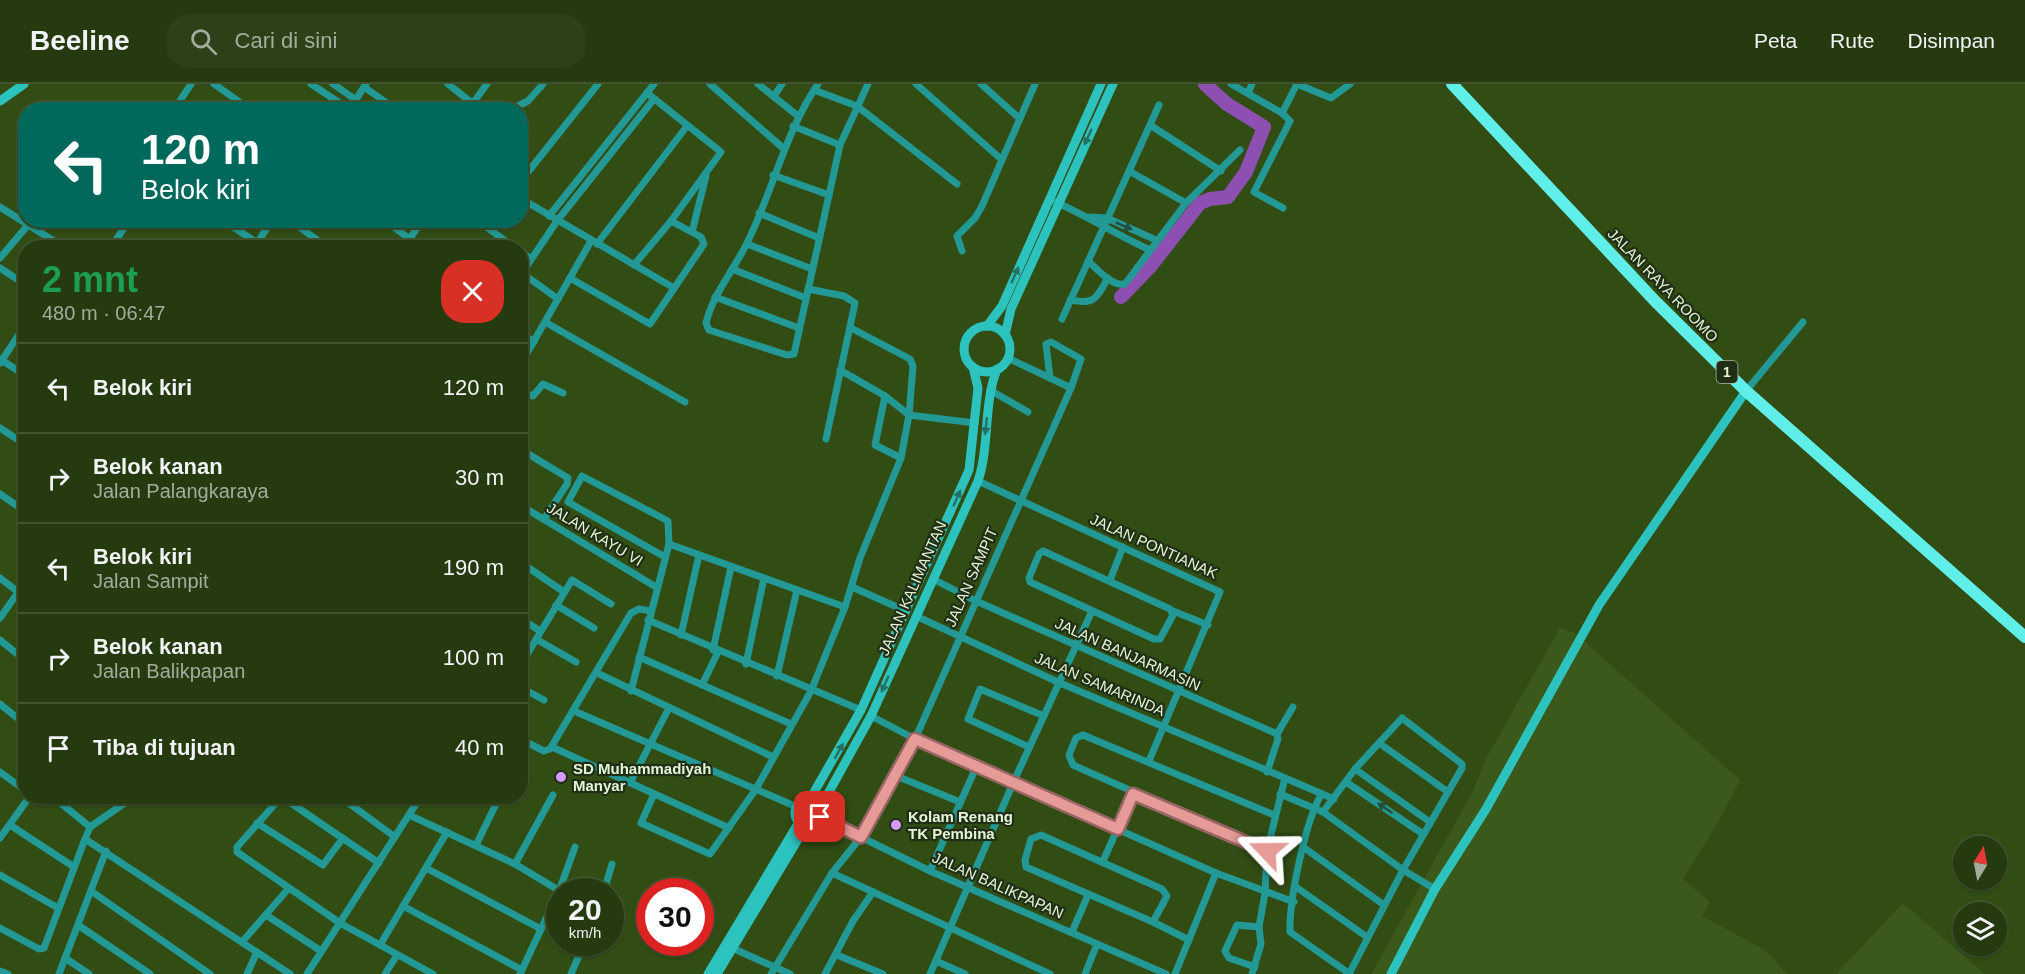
<!DOCTYPE html>
<html lang="id">
<head>
<meta charset="utf-8">
<style>
  :root { --surface:#253a0f; --page:#2d4118; --text:#f1f3f6; --muted:#a3ad9e; --line:#42542f }
  body { margin:0; font-family:Helvetica,sans-serif; background:var(--page); color:var(--text); height:100vh; display:flex; flex-direction:column; font-size:22px; white-space:nowrap }
  * { box-sizing:border-box; margin:0 }
  p { font-size:20px; color:var(--muted) }
  .icon { flex:none; width:33px; height:33px; fill:none; stroke:currentColor; stroke-width:2; stroke-linecap:round; stroke-linejoin:round }
  .map { position:relative; flex:1; overflow:hidden }
  .side { position:absolute; left:18px; top:156px; width:510px; height:564px; display:flex; flex-direction:column; background:var(--surface); border-radius:24px; box-shadow:0 2px 4px #0004,0 0 0 2px var(--line) }
  .side>* { flex:none }
  .banner { position:absolute; left:18px; top:18px; width:510px; height:126px; border-radius:24px; box-shadow:0 2px 4px #0004,0 0 0 2px var(--line); background:#00695c; color:#fff; overflow:hidden }
  .needle { width:39px; rotate:10deg }
  .tools { position:absolute; left:1953px; top:752px; display:grid; gap:12px }
  .tools a { display:grid; place-items:center; width:54px; height:54px; border-radius:50%; background:var(--surface); box-shadow:0 2px 4px #0004,0 0 0 2px var(--line); font-size:30px }
  .speed { position:absolute; left:546px; top:794px; display:flex; gap:12px; font-size:30px; font-weight:700; text-align:center }
  .speed>* { display:grid; place-content:center; width:78px; height:78px; border-radius:50%; background:var(--surface); box-shadow:0 2px 4px #0004,0 0 0 2px var(--line); line-height:1 }
  .speed small { font-size:15px; font-weight:400 }
  .speed .limit { border:9px solid #d22; background:#fff; color:#111 }
  .pin { position:absolute; display:grid; place-items:center; width:51px; height:51px; color:#fff; margin:-26px; border-radius:12px; box-shadow:0 3px 9px #0006 }
  .me { position:absolute; width:66px; margin:-33px; rotate:293deg; stroke-linejoin:round; filter:drop-shadow(0 0 4px #0008) }
  .turn { display:flex; align-items:center; gap:21px; height:126px; padding:0 24px; font-size:27px }
  .turn .icon { width:78px; height:78px; stroke-width:2.5 }
  .turn b { display:block; font-size:42px; line-height:51px }
  .round { display:grid; place-items:center; flex:none; width:63px; height:63px; border-radius:24px; background:var(--page) }
  .head { display:flex; align-items:center; justify-content:space-between; height:102px; padding:0 24px }
  h1 { font-size:36px; font-weight:800; line-height:45px; color:#1e9e55 }
  ul { padding:0; list-style:none }
  li { display:flex; align-items:center; gap:18px; height:90px; padding:0 24px; border-top:2px solid var(--line) }
  li div { flex:1 }
  li b { display:block; font-size:22px }
  li em { font-style:normal }
  header { display:flex; align-items:center; gap:36px; box-sizing:border-box; height:84px; padding:0 30px; background:var(--surface); border-bottom:2px solid var(--line) }
  header strong { font-size:28px }
  nav { display:flex; gap:33px; margin-inline-start:auto; font-size:21px }
  .search { width:420px; height:54px; background:var(--page); display:flex; align-items:center; gap:15px; box-sizing:border-box; padding:0 21px; border-radius:24px; color:var(--muted); font-size:22px }
  .map>svg:first-child { display:block }
  .built { fill:#3b591a }
  .lines { fill:none; stroke-linecap:round; stroke-linejoin:round }
  .river { stroke:#8e4fb2; stroke-width:14 }
  .minor { stroke:#239995; stroke-width:7 }
  .secondary { stroke:#2cc3be; stroke-width:9 }
  .trunk { stroke:#60eee9; stroke-width:12 }
  .oneway { fill:#267162 }
  .oneway2 { fill:#224e3c }
  .route-casing { stroke:#966563; stroke-width:15 }
  .route { stroke:#e69b98; stroke-width:10 }
  .poi-dot { fill:#d69bfa; stroke:#212e16; stroke-width:2 }
  .labels { text-anchor:middle; dominant-baseline:central; stroke-width:4.5; stroke-linejoin:round; paint-order:stroke }
  .shield { fill:#212e16; stroke:#a9b99c; stroke-width:1.5 }
  .shield-label { font-size:14px; font-weight:bold; fill:#e3f5d6 }
  .street-label { font-size:15px; fill:#e3f5d6; stroke:#212e16 }
  .poi-label { font-size:15px; font-weight:bold; fill:#e3f5d6; stroke:#212e16; text-anchor:start }
</style>
</head>
<body>
<header>
<strong>Beeline</strong>
<div class="search"><svg class="icon" aria-label="search" viewBox="0 0 24 24"><circle cx="10" cy="10" r="6"/><path d="M15 15l6 6"/></svg>Cari di sini</div>
<nav><a>Peta</a><a>Rute</a><a>Disimpan</a></nav>
</header>
<div class="map">
<svg width="2025" height="890" viewBox="0 0 2025 890">
  <rect width="100%" height="100%" fill="#314d14"/>
  <g class="built">
    <polygon points="1560,544 1575,549 1740,696 1719,737 1683,795 1710,818 1702,832 1765,866 1787,890 1371,890 1471,711 1488,671"/>
    <polygon points="1903,819 1985,890 1836,890"/>
  </g>
  <g class="lines">
    <polyline class="river" points="1121,213 1150,183 1200,119 1210,115 1228,113 1246,88 1264,43 1227,20 1205,0"/>
    <g class="minor">
      <polyline points="214,0 251,26"/>
      <polyline points="311,0 349,25"/>
      <polyline points="333,0 356,16"/>
      <polyline points="448,0 481,26"/>
      <polyline points="710,0 783,64"/>
      <polyline points="758,0 798,32"/>
      <path d="M 818,0 C 784,50 773,108 746,161 C 733,187 713,210 706,239 L 709,246 L 787,271 L 794,270 L 840,61 L 868,0"/>
      <polyline points="916,0 1001,75"/>
      <polyline points="981,0 1019,34"/>
      <polyline points="1231,0 1282,29"/>
      <polyline points="1297,0 1331,14 1350,0"/>
      <polyline points="364,3 397,26"/>
      <polyline points="814,6 857,22 957,100"/>
      <polyline points="1248,9 1252,0"/>
      <polyline points="774,12 782,0"/>
      <polyline points="473,19 487,0"/>
      <polyline points="174,26 191,0"/>
      <polyline points="349,26 366,0"/>
      <polyline points="510,26 528,17 543,0"/>
      <polyline points="1150,41 1221,87"/>
      <polyline points="793,42 840,61"/>
      <polyline points="1129,87 1186,119"/>
      <polyline points="773,91 829,111"/>
      <polyline points="520,98 598,0"/>
      <polyline points="520,114 674,204"/>
      <path d="M 1049,115 C 1084,130 1115,150 1150,166"/>
      <polyline points="0,123 65,164"/>
      <polyline points="1283,124 1254,108 1290,37 1282,29 1297,0"/>
      <polyline points="759,129 819,154"/>
      <polyline points="549,132 654,0"/>
      <polyline points="1090,133 1107,134 1156,156"/>
      <polyline points="223,136 257,159"/>
      <polyline points="290,136 328,164"/>
      <polyline points="384,136 422,164"/>
      <polyline points="477,136 515,164"/>
      <polyline points="692,148 706,92"/>
      <polyline points="597,160 687,42"/>
      <polyline points="747,160 812,185"/>
      <polyline points="111,164 129,136"/>
      <polyline points="254,164 272,136"/>
      <polyline points="404,164 422,136"/>
      <polyline points="520,167 530,174"/>
      <polyline points="962,167 957,152 975,134 982,122 1035,0"/>
      <polyline points="0,174 28,141"/>
      <path d="M 1088,177 C 1097,185 1112,203 1125,200 L 1186,119 L 1240,66"/>
      <polyline points="634,181 671,137 721,68 647,9"/>
      <polyline points="0,184 26,201"/>
      <polyline points="732,185 806,214"/>
      <polyline points="522,189 558,215"/>
      <polyline points="520,192 557,137 654,15"/>
      <polyline points="570,194 650,240 704,160 701,153 671,137"/>
      <polyline points="808,205 844,212 855,219 826,355"/>
      <polyline points="715,213 799,244"/>
      <path d="M 1070,216 C 1096,221 1096,214 1108,194"/>
      <polyline points="1062,235 1159,21"/>
      <polyline points="545,238 685,318"/>
      <polyline points="520,248 534,258"/>
      <polyline points="526,271 591,157"/>
      <polyline points="0,275 26,292"/>
      <polyline points="0,279 26,240"/>
      <polyline points="840,286 885,312 909,331 975,339"/>
      <polyline points="1050,294 1046,260 1051,258 1081,275 1071,304"/>
      <polyline points="990,306 1028,328"/>
      <polyline points="520,307 533,312 543,300 563,309"/>
      <polyline points="1746,307 1803,238"/>
      <polyline points="885,312 875,361 901,374"/>
      <polyline points="0,344 26,361"/>
      <polyline points="520,365 568,394 567,400 544,435"/>
      <polyline points="978,397 1220,508 1149,677"/>
      <polyline points="0,410 26,428"/>
      <polyline points="520,421 656,503"/>
      <polyline points="669,460 845,523"/>
      <polygon points="1043,467 1170,525 1173,531 1160,555 1154,555 1030,498 1029,494 1039,470"/>
      <polyline points="520,478 564,508"/>
      <polyline points="0,494 26,514"/>
      <polyline points="933,495 976,517 1277,650 1278,655 1267,688"/>
      <polyline points="1110,496 1123,463"/>
      <polyline points="852,503 906,527"/>
      <polyline points="556,521 594,544"/>
      <polyline points="1173,527 1208,541"/>
      <polyline points="916,532 1060,599 1285,694 1267,767 1265,809 1259,843 1261,860 1252,890"/>
      <polyline points="0,534 26,497"/>
      <polyline points="520,534 540,547"/>
      <polyline points="648,536 861,626"/>
      <polyline points="681,551 699,471"/>
      <polyline points="536,555 576,578"/>
      <polyline points="0,556 26,577"/>
      <polyline points="713,566 731,483"/>
      <polyline points="639,573 791,640"/>
      <polyline points="746,580 764,494"/>
      <polyline points="520,582 572,496 611,520"/>
      <polyline points="597,589 773,673"/>
      <polyline points="777,592 797,506"/>
      <polyline points="702,601 718,568"/>
      <polyline points="520,603 544,616"/>
      <polyline points="631,607 669,460 668,437 582,392 568,418 665,473"/>
      <polyline points="0,620 26,641"/>
      <polyline points="574,627 797,723"/>
      <polyline points="871,632 915,655 1216,789 1294,818"/>
      <polyline points="1277,650 1293,623"/>
      <polyline points="520,655 544,667 550,665 631,529 639,525 651,527"/>
      <polyline points="1379,659 1448,708"/>
      <polyline points="552,663 729,744"/>
      <polyline points="1029,663 968,635 980,605 1044,632"/>
      <polyline points="1355,685 1430,738"/>
      <polyline points="0,688 26,707"/>
      <polyline points="894,691 960,718"/>
      <polyline points="1285,694 1334,715"/>
      <polyline points="1346,698 1423,750"/>
      <polyline points="630,699 669,624"/>
      <polyline points="654,710 641,739 710,770 756,705 811,607 845,523 860,474 901,374 909,331 913,282 910,275 851,244"/>
      <polyline points="1280,710 1323,728 1403,786 1435,805"/>
      <path d="M 1321,711 C 1305,738 1289,817 1290,848 L 1350,890"/>
      <polyline points="52,712 90,743 85,755 290,890"/>
      <polyline points="282,712 237,763 237,768 340,839 433,890"/>
      <polyline points="339,712 395,753"/>
      <polyline points="405,712 416,720"/>
      <polyline points="282,713 379,779"/>
      <polyline points="1323,728 1355,685 1402,634 1462,680 1462,684 1403,786 1349,890"/>
      <polyline points="409,731 515,780 560,807"/>
      <polyline points="820,733 930,787 1166,890"/>
      <polyline points="257,739 323,781 343,754"/>
      <polyline points="10,741 74,783"/>
      <polyline points="90,743 135,712"/>
      <polygon points="1041,751 1162,805 1167,812 1153,838 1026,783 1025,776 1031,755"/>
      <polyline points="0,754 30,712"/>
      <polyline points="476,761 500,712"/>
      <polyline points="1303,763 1384,821"/>
      <polyline points="1267,767 1073,681 1069,671 1076,654 1083,651 1274,731"/>
      <polyline points="1103,777 1133,710"/>
      <polyline points="515,780 553,711"/>
      <polyline points="426,784 541,845"/>
      <polyline points="930,787 977,681"/>
      <polyline points="832,789 1050,890"/>
      <polyline points="0,791 58,824"/>
      <polyline points="1296,803 1367,853"/>
      <polyline points="91,807 210,890"/>
      <polyline points="604,807 612,780"/>
      <polyline points="403,822 522,886"/>
      <polyline points="266,831 321,867"/>
      <polyline points="1153,838 1189,856"/>
      <polyline points="78,841 150,890"/>
      <polyline points="0,844 39,865 44,864 85,755"/>
      <polyline points="1072,848 1088,811"/>
      <polyline points="242,858 289,804"/>
      <polyline points="380,861 447,748"/>
      <polyline points="730,863 790,890"/>
      <polyline points="837,871 883,890"/>
      <polyline points="65,874 89,890"/>
      <polyline points="936,877 965,890"/>
      <polyline points="1255,883 1229,874 1225,867 1237,841 1259,843"/>
      <polyline points="0,887 8,890"/>
      <polyline points="59,890 106,767"/>
      <polyline points="247,890 257,868"/>
      <polyline points="307,890 421,712"/>
      <polyline points="385,890 397,871"/>
      <polyline points="520,890 559,807 575,763"/>
      <polyline points="571,890 585,858"/>
      <polyline points="771,890 832,789 861,753 915,655 1071,304 1008,274"/>
      <polyline points="825,890 853,837 873,808"/>
      <polyline points="930,890 1014,697 1092,527"/>
      <polyline points="1085,890 1097,860"/>
      <polyline points="1175,890 1216,789"/>
    </g>
    <g class="secondary">
      <polyline points="0,17 24,0"/>
      <polyline points="987,242 1002,222 1101,0"/>
      <circle cx="987" cy="265" r="23"/>
      <polyline points="1005,251 1011,225 1113,0"/>
      <circle cx="808" cy="729" r="13"/>
      <polyline points="809,717 861,626 969,386 978,304 973,283"/>
      <path d="M 820,724 L 871,632 L 978,397 C 990,361 983,321 997,285"/>
      <polyline points="708,890 799,738"/>
      <polyline points="717,890 806,742"/>
      <polyline points="1391,890 1435,805 1486,725 1599,521 1746,307"/>
    </g>
    <polyline class="trunk" points="1452,0 1655,217 1746,307 2025,553"/>
  </g>
  <defs><path id="oneway-solid" d="M-6-.8H1V-3.2L6.5 0L1 3.2V.8H-6Z" transform="scale(1.5)"/></defs>
  <g class="oneway">
    <use href="#oneway-solid" transform="translate(1088 53) rotate(115)"/>
    <use href="#oneway-solid" transform="translate(1015 191) rotate(-66)"/>
    <use href="#oneway-solid" transform="translate(986 342) rotate(96)"/>
    <use href="#oneway-solid" transform="translate(957 414) rotate(-66)"/>
    <use href="#oneway-solid" transform="translate(885 600) rotate(114)"/>
    <use href="#oneway-solid" transform="translate(839 667) rotate(-60)"/>
  </g>
  <g class="oneway2">
    <use href="#oneway-solid" transform="translate(1124 142) rotate(24)"/>
    <use href="#oneway-solid" transform="translate(1385 724) rotate(-146)"/>
  </g>
  <g class="lines">
    <defs>
      <polyline id="route" points="820,733 861,753 915,655 1118,745 1133,710 1267,767"/>
    </defs>
    <use href="#route" class="route-casing"/>
    <use href="#route" class="route"/>
  </g>
  <g class="poi-dot">
    <circle cx="561" cy="693" r="6"/>
    <circle cx="896" cy="741" r="6"/>
  </g>
  <g class="labels">
    <rect class="shield" x="1716.5" y="277" width="21" height="22" rx="4.5"/>
    <g class="shield-label">
      <text x="1727" y="288">1</text>
    </g>
    <g class="street-label">
      <text transform="translate(1663 201) rotate(46)">JALAN RAYA ROOMO</text>
      <text transform="translate(595 450) rotate(31)">JALAN KAYU VI</text>
      <text transform="translate(1154 462) rotate(24)">JALAN PONTIANAK</text>
      <text transform="translate(971 493) rotate(-66)">JALAN SAMPIT</text>
      <text transform="translate(912 504) rotate(-66)">JALAN KALIMANTAN</text>
      <text transform="translate(1128 570) rotate(24)">JALAN BANJARMASIN</text>
      <text transform="translate(1100 600) rotate(23)">JALAN SAMARINDA</text>
      <text transform="translate(998 801) rotate(24)">JALAN BALIKPAPAN</text>
    </g>
    <g class="poi-label">
      <text x="573" y="684">SD Muhammadiyah<tspan x="573" dy="17">Manyar</tspan></text>
      <text x="908" y="732">Kolam Renang<tspan x="908" dy="17">TK Pembina</tspan></text>
    </g>
  </g>
</svg>
<div class="tools">
<a><svg class="needle" viewBox="-14 -14 28 28"><path d="M0-13l5 13h-10z" fill="#e53935"/><path d="M0 13l5-13h-10z" fill="#a3ad9e"/></svg></a>
<a><svg class="icon" aria-label="layers" viewBox="0 0 24 24"><path d="M12 4l9 5-9 5-9-5zM3 14l9 5 9-5"/></svg></a>
</div>
<div class="speed"><div>20<small>km/h</small></div><div class="limit">30</div></div>
<div class="pin" style="left:820px;top:733px;background:#d93025"><svg class="icon" aria-label="arrive" viewBox="0 0 24 24"><path d="M6 21V4h12l-3 4 3 4H6"/></svg></div>
<svg class="me" style="left:1267px;top:767px" viewBox="-20 -20 40 40"><path d="M0-17L14 15 0 8-14 15z" fill="#e69b98" stroke="#fff" stroke-width="4"/></svg>
<div class="banner">
<div class="turn"><svg class="icon" aria-label="left" viewBox="0 0 24 24"><path d="M17 20v-9H6M10 6l-5 5 5 5"/></svg><div><b>120 m</b>Belok kiri</div></div>
</div>
<section class="side">
<div class="head"><div><h1>2 mnt</h1><p>480 m · 06:47</p></div><a class="round" style="background:#d93025;color:#fff"><svg class="icon" aria-label="close" viewBox="0 0 24 24"><path d="M6 6l12 12M18 6L6 18"/></svg></a></div>
<ul>
<li><svg class="icon" aria-label="left" viewBox="0 0 24 24"><path d="M17 20v-9H6M10 6l-5 5 5 5"/></svg><div><b>Belok kiri</b></div><em>120 m</em></li>
<li><svg class="icon" aria-label="right" viewBox="0 0 24 24"><path d="M7 20v-9h11M14 6l5 5-5 5"/></svg><div><b>Belok kanan</b><p>Jalan Palangkaraya</p></div><em>30 m</em></li>
<li><svg class="icon" aria-label="left" viewBox="0 0 24 24"><path d="M17 20v-9H6M10 6l-5 5 5 5"/></svg><div><b>Belok kiri</b><p>Jalan Sampit</p></div><em>190 m</em></li>
<li><svg class="icon" aria-label="right" viewBox="0 0 24 24"><path d="M7 20v-9h11M14 6l5 5-5 5"/></svg><div><b>Belok kanan</b><p>Jalan Balikpapan</p></div><em>100 m</em></li>
<li><svg class="icon" aria-label="arrive" viewBox="0 0 24 24"><path d="M6 21V4h12l-3 4 3 4H6"/></svg><div><b>Tiba di tujuan</b></div><em>40 m</em></li>
</ul>
</section>
</div>
</body>
</html>
